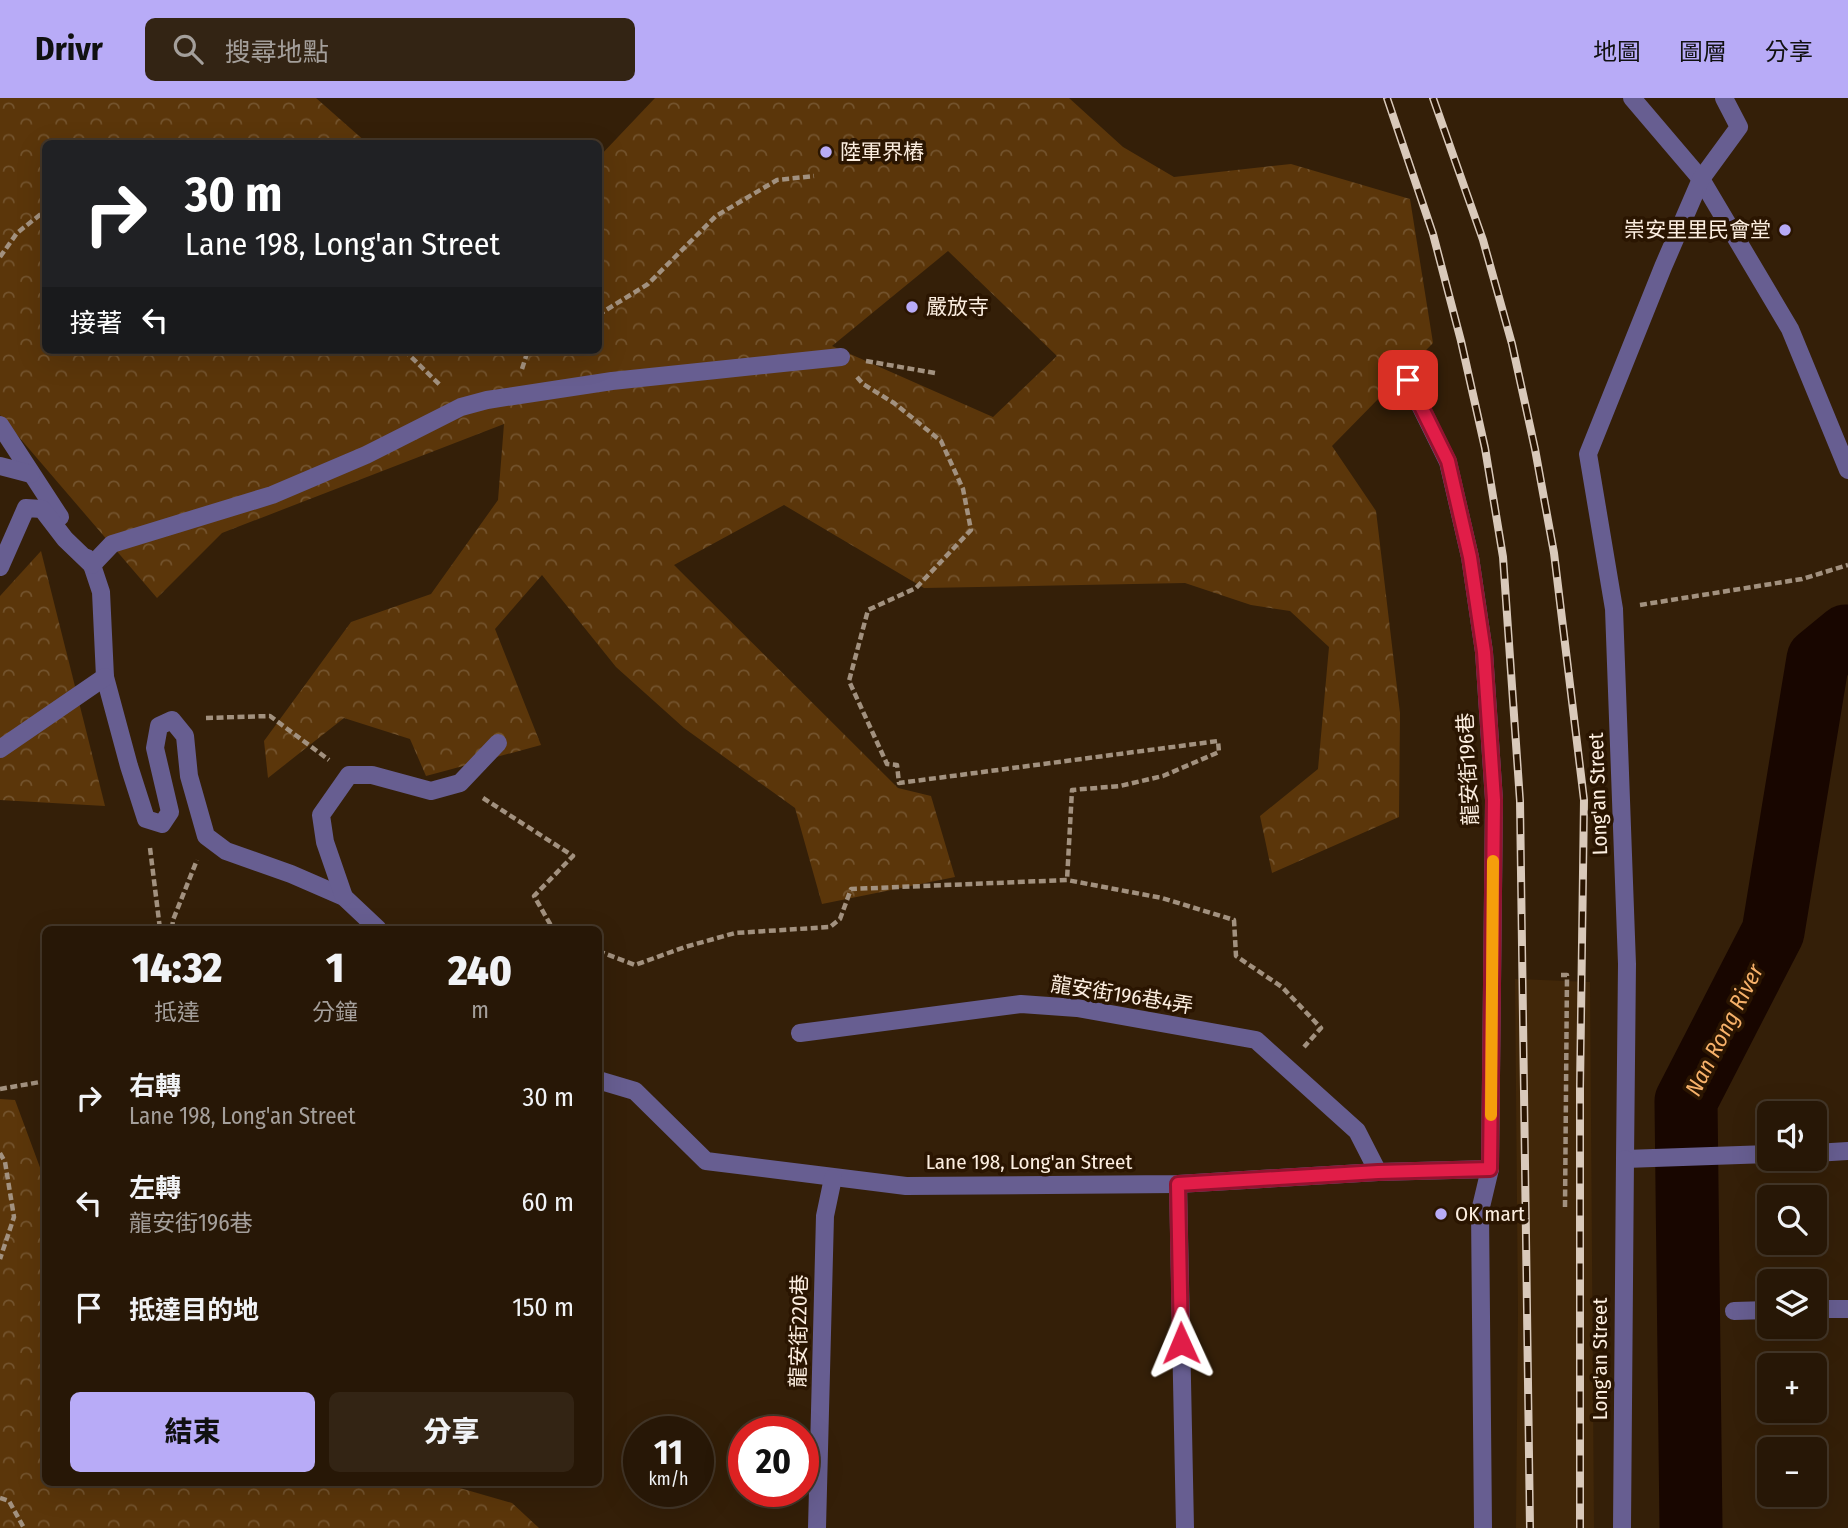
<!DOCTYPE html>
<html lang="zh-TW">
<head>
<meta charset="utf-8">
<style>
  :root { --surface:#271706; --page:#332414; --text:#f1f3f6; --muted:#a49f9b; --line:#433628; --accent:#b8abf7 }
  body { margin:0; font-family:"Fira Sans Condensed","Noto Sans TC",sans-serif; background:var(--page); color:var(--text); height:100vh; display:flex; flex-direction:column; font-size:26px; white-space:nowrap }
  * { box-sizing:border-box; margin:0 }
  p { font-size:23px; color:var(--muted) }
  .icon { flex:none; width:38px; height:38px; fill:none; stroke:currentColor; stroke-width:2; stroke-linecap:round; stroke-linejoin:round }
  .map { position:relative; flex:1; overflow:hidden }
  .details { position:absolute; left:42px; top:828px; width:560px; height:560px; display:flex; flex-direction:column; background:var(--surface); border-radius:10px; box-shadow:0 7px 28px #0002,0 0 0 2px var(--line) }
  .details>* { flex:none }
  .guide { position:absolute; left:42px; top:42px; width:560px; height:214px; border-radius:10px; box-shadow:0 7px 28px #0002,0 0 0 2px var(--line); background:#202124; color:#fff; overflow:hidden }
  .buttons { position:absolute; left:1757px; top:1003px; display:grid; gap:14px }
  .buttons a { display:grid; place-items:center; width:70px; height:70px; border-radius:10px; background:var(--surface); box-shadow:0 7px 28px #0002,0 0 0 2px var(--line); font-size:35px }
  .speed { position:absolute; left:623px; top:1318px; display:flex; gap:14px; font-size:35px; font-weight:700; text-align:center }
  .speed>* { display:grid; place-content:center; width:91px; height:91px; border-radius:50%; background:var(--surface); box-shadow:0 7px 28px #0002,0 0 0 2px var(--line); line-height:1 }
  .speed small { font-size:18px; font-weight:400 }
  .speed .limit { border:10px solid #d22; background:#fff; color:#111 }
  .pin { position:absolute; display:grid; place-items:center; width:60px; height:60px; color:#fff; margin:-30px; border-radius:14px; box-shadow:0 4px 10px #0006 }
  .me { position:absolute; width:77px; margin:-38px; rotate:359deg; stroke-linejoin:round; filter:drop-shadow(0 0 5px #0008) }
  .turn { display:flex; align-items:center; gap:24px; height:147px; padding:0 28px; font-size:32px }
  .turn .icon { width:91px; height:91px; stroke-width:2.5 }
  .turn b { display:block; font-size:49px; line-height:60px }
  .then { display:flex; align-items:center; height:66px; padding:0 28px; background:#0003; gap:14px; font-size:26px }
  .eta { display:flex; justify-content:space-evenly; align-items:center; height:119px; text-align:center }
  .eta b { font-size:42px; font-weight:800; line-height:49px }
  .action { display:flex; gap:14px; margin-top:auto; padding:14px 28px }
  .action a { flex:1; height:80px; border-radius:10px; background:var(--accent); color:#111; font-size:28px; font-weight:800; line-height:80px; text-align:center }
  .action a+a { background:var(--page); color:var(--text) }
  ul { padding:0; list-style:none }
  li { display:flex; align-items:center; gap:21px; height:105px; padding:0 28px }
  li div { flex:1 }
  li b { display:block; font-size:26px }
  li em { font-style:normal }
  header { display:flex; align-items:center; gap:42px; box-sizing:border-box; height:98px; padding:0 35px; background:var(--accent); color:#111 }
  header strong { font-size:33px }
  nav { display:flex; gap:38px; margin-inline-start:auto; font-size:24px }
  .search { width:490px; height:63px; background:var(--page); display:flex; align-items:center; gap:18px; box-sizing:border-box; padding:0 24px; border-radius:10px; color:var(--muted); font-size:26px }
  .map>svg:first-child { display:block }
  .built { fill:#412709 }
  .forest { fill:url(#forest-crowns); fill-rule:evenodd }
  .lines { fill:none; stroke-linecap:round; stroke-linejoin:round }
  .river { stroke:#180600; stroke-width:63 }
  .path { stroke:#a2917f; stroke-width:4.5; stroke-dasharray:7 3.5; stroke-linecap:butt }
  .lane { stroke:#675e91; stroke-width:18 }
  .street { stroke:#675e91; stroke-width:18 }
  .rail-casing { stroke:#d9c9ba; stroke-width:8 }
  .rail { stroke:#2a1501; stroke-width:5; stroke-dasharray:16; stroke-linecap:butt }
  .route-casing { stroke:#92132f; stroke-width:18 }
  .route { stroke:#e11d48; stroke-width:12 }
  .slow { stroke:#f59e0b; stroke-width:12 }
  .poi-dot { fill:#b8abf7; stroke:#2a1501; stroke-width:2.5 }
  .labels { text-anchor:middle; dominant-baseline:central; stroke-width:7; stroke-linejoin:round; paint-order:stroke }
  .poi-label { font-size:21px; fill:#fceee0; stroke:#2a1501; text-anchor:start }
  .street-label { font-size:21px; fill:#fceee0; stroke:#2a1501 }
  .water-label { font-size:23px; font-style:italic; fill:#f7b16a; stroke:#2a1501 }
</style>
</head>
<body>
<header>
<strong>Drivr</strong>
<div class="search"><svg class="icon" aria-label="search" viewBox="0 0 24 24"><circle cx="10" cy="10" r="6"/><path d="M15 15l6 6"/></svg>搜尋地點</div>
<nav><a>地圖</a><a>圖層</a><a>分享</a></nav>
</header>
<div class="map">
<svg width="1848" height="1430" viewBox="0 0 1848 1430">
  <defs>
    <pattern id="forest-crowns" width="20" height="18" patternUnits="userSpaceOnUse" patternTransform="scale(1.75)"><rect width="20" height="18" fill="#5b360a"/><path d="M2 6a3 3 0 1 1 6 0M12 15a3 3 0 1 1 6 0" fill="none" stroke="#73532d"/></pattern>
  </defs>
  <rect width="100%" height="100%" fill="#341f08"/>
  <polygon class="built" points="1515,881 1590,884 1594,1430 1516,1430 1518,1214"/>
  <g class="forest">
    <path d="M 0,0 L 316,0 L 367,45 L 46,46 L 46,252 L 598,252 L 599,59 L 655,0 L 1069,0 L 1123,49 L 1174,79 L 1291,66 L 1410,101 L 1433,245 L 1332,348 L 1376,413 L 1400,615 L 1399,719 L 1272,775 L 1260,718 L 1318,671 L 1329,549 L 1290,513 L 1251,507 L 1185,485 L 924,490 L 784,407 L 674,467 L 898,690 L 931,698 L 955,779 L 822,806 L 795,710 L 684,630 L 616,569 L 542,477 L 495,531 L 541,647 L 426,678 L 410,641 L 344,620 L 268,680 L 264,643 L 351,524 L 431,496 L 498,402 L 504,326 L 222,435 L 157,500 L 0,317 ZM 948,153 L 1057,258 L 993,319 L 832,248 Z"/>
    <polygon points="41,453 105,708 0,702 0,498"/>
    <polygon points="0,1001 15,1002 45,1083 46,1384 439,1384 512,1405 539,1430 0,1430"/>
  </g>
  <g class="lines">
    <polyline class="river" points="1691,1430 1686,1003 1773,834 1818,561 1846,538"/>
    <g class="path">
      <polyline points="0,159 17,135 46,112"/>
      <polyline points="598,217 648,186 716,118 777,82 814,78"/>
      <polyline points="404,252 441,288"/>
      <polyline points="866,263 935,275"/>
      <polyline points="522,271 528,252"/>
      <polyline points="857,279 863,286 894,305 941,343 963,391 971,432 916,490 868,512 849,583 887,666 897,667 899,685 1218,643 1219,654 1163,678 1120,688 1072,692 1067,782"/>
      <polyline points="1640,507 1802,481 1848,467"/>
      <polyline points="206,620 270,618 329,662"/>
      <polyline points="483,700 573,758 534,798 553,831"/>
      <polyline points="150,750 160,831"/>
      <polyline points="172,831 173,822 197,762"/>
      <polyline points="598,853 635,867 685,849 735,835 830,829 840,821 851,791 1067,782 1162,800 1234,822 1236,858 1282,889 1321,930 1304,949"/>
      <polyline points="1561,877 1567,877 1565,1109"/>
      <polyline points="0,991 46,983"/>
      <polyline points="0,1055 5,1064 14,1119 0,1161"/>
      <polyline points="0,1400 9,1403 24,1430"/>
    </g>
    <g class="lane">
      <polyline points="1632,0 1701,81 1790,231 1848,372"/>
      <polyline points="1724,0 1739,29 1701,81 1663,169 1588,356 1614,511 1627,866 1625,1061 1769,1056"/>
      <polyline points="1408,283 1448,364 1470,459 1484,554 1494,702 1490,1071 1480,1113 1483,1430"/>
      <polyline points="0,327 60,419"/>
      <polyline points="0,368 31,376"/>
      <polyline points="87,460 92,467 101,494 105,579 129,668 146,721 162,726 170,714 155,650 159,628 172,622 185,638 189,678 206,738 226,753 291,776 344,799 378,831"/>
      <polyline points="0,469 26,410 42,411 65,441 92,467 112,446 272,397 366,357 461,309 487,302 612,283 841,259"/>
      <polyline points="0,651 105,579"/>
      <polyline points="344,799 325,744 321,717 349,677 372,677 431,693 460,685 498,645"/>
      <polyline points="800,935 1021,906 1077,910 1256,942 1357,1033 1378,1074"/>
      <polyline points="598,982 635,993 706,1063 906,1088 1178,1086 1378,1074 1490,1071"/>
      <polyline points="1815,1055 1848,1053"/>
      <polyline points="1178,1086 1185,1430"/>
      <polyline points="1815,1211 1848,1211"/>
      <polyline points="1734,1213 1769,1212"/>
      <polyline points="817,1430 825,1118 833,1080"/>
    </g>
    <polyline class="street" points="1622,1430 1625,1061"/>
    <defs>
      <g id="rail">
        <polyline points="1387,0 1433,136 1461,243 1485,350 1503,459 1520,703 1530,1430"/>
        <polyline points="1433,0 1483,142 1512,246 1535,351 1554,455 1584,702 1580,990 1580,1430"/>
      </g>
    </defs>
    <use href="#rail" class="rail-casing"/>
    <use href="#rail" class="rail"/>
  </g>
  <g class="lines">
    <defs>
      <polyline id="route" points="1181,1245 1178,1086 1378,1074 1490,1071 1494,702 1484,554 1470,459 1448,363 1408,282"/>
    </defs>
    <use href="#route" class="route-casing"/>
    <use href="#route" class="route"/>
    <polyline class="slow" points="1491,1017 1493,763"/>
  </g>
  <g class="poi-dot">
    <circle cx="826" cy="54" r="7"/>
    <circle cx="1785" cy="132" r="7"/>
    <circle cx="912" cy="209" r="7"/>
    <circle cx="1441" cy="1116" r="7"/>
  </g>
  <g class="labels">
    <g class="poi-label">
      <text x="840" y="54">陸軍界樁</text>
      <text x="1771" y="132" text-anchor="end">崇安里里民會堂</text>
      <text x="926" y="209">嚴放寺</text>
      <text x="1455" y="1116">OK mart</text>
    </g>
    <g class="street-label">
      <text transform="translate(1468 671) rotate(-93)">龍安街196巷</text>
      <text transform="translate(1598 696) rotate(-92)">Long'an Street</text>
      <text transform="translate(1122 897) rotate(9)">龍安街196巷4弄</text>
      <text x="1029" y="1064">Lane 198, Long'an Street</text>
      <text transform="translate(799 1233) rotate(-89)">龍安街220巷</text>
      <text transform="translate(1600 1261) rotate(-90)">Long'an Street</text>
    </g>
    <g class="water-label">
      <text transform="translate(1724 932) rotate(-63)">Nan Rong River</text>
    </g>
  </g>
</svg>
<div class="buttons">
<a><svg class="icon" aria-label="sound" viewBox="0 0 24 24"><path d="M4 9h4l5-4v14l-5-4H4zM17 9q2 3 0 6"/></svg></a>
<a><svg class="icon" aria-label="search" viewBox="0 0 24 24"><circle cx="10" cy="10" r="6"/><path d="M15 15l6 6"/></svg></a>
<a><svg class="icon" aria-label="layers" viewBox="0 0 24 24"><path d="M12 4l9 5-9 5-9-5zM3 14l9 5 9-5"/></svg></a>
<a>+</a>
<a>−</a>
</div>
<div class="speed"><div>11<small>km/h</small></div><div class="limit">20</div></div>
<div class="pin" style="left:1408px;top:282px;background:#d93025"><svg class="icon" aria-label="arrive" viewBox="0 0 24 24"><path d="M6 21V4h12l-3 4 3 4H6"/></svg></div>
<svg class="me" style="left:1181px;top:1245px" viewBox="-20 -20 40 40"><path d="M0-17L14 15 0 8-14 15z" fill="#e11d48" stroke="#fff" stroke-width="4"/></svg>
<div class="guide">
<div class="turn"><svg class="icon" aria-label="right" viewBox="0 0 24 24"><path d="M7 20v-9h11M14 6l5 5-5 5"/></svg><div><b>30 m</b>Lane 198, Long'an Street</div></div>
<div class="then">接著<svg class="icon" aria-label="left" viewBox="0 0 24 24"><path d="M17 20v-9H6M10 6l-5 5 5 5"/></svg></div>
</div>
<section class="details">
<div class="eta">
<div><b>14:32</b><p>抵達</p></div>
<div><b>1</b><p>分鐘</p></div>
<div><b>240</b><p>m</p></div>
</div>
<ul>
<li><svg class="icon" aria-label="right" viewBox="0 0 24 24"><path d="M7 20v-9h11M14 6l5 5-5 5"/></svg><div><b>右轉</b><p>Lane 198, Long'an Street</p></div><em>30 m</em></li>
<li><svg class="icon" aria-label="left" viewBox="0 0 24 24"><path d="M17 20v-9H6M10 6l-5 5 5 5"/></svg><div><b>左轉</b><p>龍安街196巷</p></div><em>60 m</em></li>
<li><svg class="icon" aria-label="arrive" viewBox="0 0 24 24"><path d="M6 21V4h12l-3 4 3 4H6"/></svg><div><b>抵達目的地</b></div><em>150 m</em></li>
</ul>
<div class="action"><a>結束</a><a>分享</a></div>
</section>
</div>
</body>
</html>
